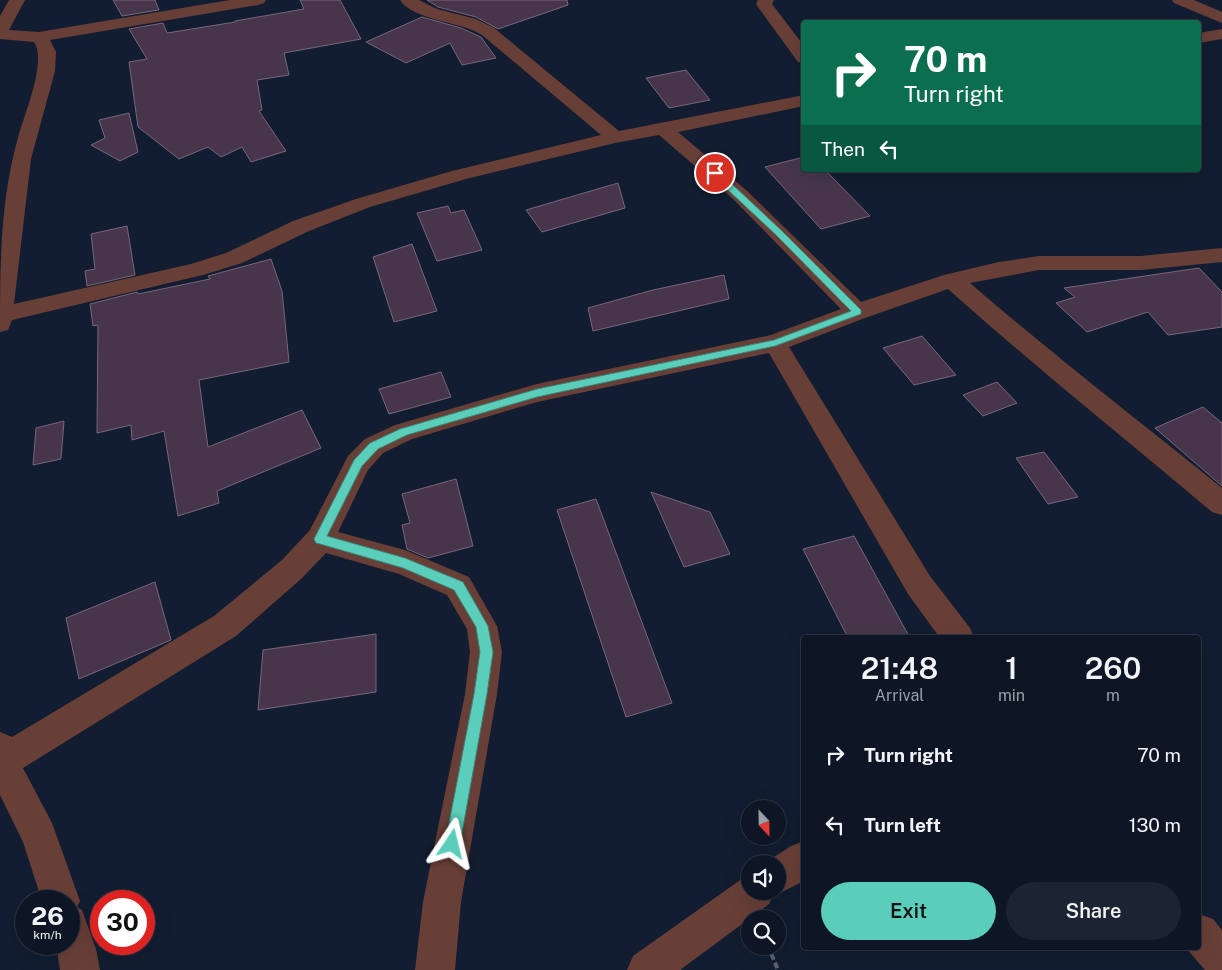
<!DOCTYPE html>
<html lang="en">
<head>
<meta charset="utf-8">
<style>
  :root { --surface:#0e1625; --page:#1c2332; --text:#f1f3f6; --muted:#9b9fa7; --line:#2e3542; --accent:#5bcebb }
  body { margin:0; font-family:"Public Sans",sans-serif; background:var(--page); color:var(--text); height:100vh; display:flex; flex-direction:column; font-size:19px; white-space:nowrap }
  * { box-sizing:border-box; margin:0 }
  p { font-size:16px; color:var(--muted) }
  .icon { flex:none; width:28px; height:28px; fill:none; stroke:currentColor; stroke-width:2; stroke-linecap:round; stroke-linejoin:round }
  .map { position:relative; flex:1; overflow:hidden }
  .panel { position:absolute; left:801px; top:635px; width:400px; height:315px; display:flex; flex-direction:column; background:var(--surface); border-radius:5px; box-shadow:0 5px 20px #0002,0 0 0 1px var(--line) }
  .panel>* { flex:none }
  .top-card { position:absolute; left:801px; top:20px; width:400px; height:152px; border-radius:5px; box-shadow:0 5px 20px #0002,0 0 0 1px var(--line); background:#0b6e4f; color:#fff; overflow:hidden }
  .needle { width:32px; rotate:158deg }
  .controls { position:absolute; left:741px; top:800px; display:grid; gap:10px }
  .controls a { display:grid; place-items:center; width:45px; height:45px; border-radius:50%; background:var(--surface); box-shadow:0 5px 20px #0002,0 0 0 1px var(--line); font-size:25px }
  .speed { position:absolute; left:15px; top:890px; display:flex; gap:10px; font-size:25px; font-weight:700; text-align:center }
  .speed>* { display:grid; place-content:center; width:65px; height:65px; border-radius:50%; background:var(--surface); box-shadow:0 5px 20px #0002,0 0 0 1px var(--line); line-height:1 }
  .speed small { font-size:12px; font-weight:400 }
  .speed .limit { border:8px solid #d22; background:#fff; color:#111 }
  .pin { position:absolute; display:grid; place-items:center; width:42px; height:42px; color:#fff; margin:-21px; border:2px solid #fff; border-radius:50%; box-shadow:0 1px 5px #0007 }
  .me { position:absolute; width:55px; margin:-28px; rotate:10deg; stroke-linejoin:round; filter:drop-shadow(0 0 4px #0008) }
  .turn { display:flex; align-items:center; gap:18px; height:105px; padding:0 20px; font-size:22px }
  .turn .icon { width:65px; height:65px; stroke-width:2.5 }
  .turn b { display:block; font-size:35px; line-height:42px }
  .then { display:flex; align-items:center; height:48px; padding:0 20px; background:#0003; gap:10px; font-size:19px }
  .eta { display:flex; justify-content:space-evenly; align-items:center; height:85px; text-align:center }
  .eta b { font-size:30px; font-weight:600; line-height:35px }
  .primary-button { display:flex; gap:10px; margin-top:auto; padding:10px 20px }
  .primary-button a { flex:1; height:58px; border-radius:30px; background:var(--accent); color:#111; font-size:20px; font-weight:600; line-height:58px; text-align:center }
  .primary-button a+a { background:var(--page); color:var(--text) }
  ul { padding:0; list-style:none }
  li { display:flex; align-items:center; gap:15px; height:70px; padding:0 20px }
  li div { flex:1 }
  li b { display:block; font-size:19px }
  li em { font-style:normal }
  .map>svg:first-child { display:block }
  .building { fill:#47364b; stroke:#78657c }
  .lines { fill:none; stroke-linecap:round; stroke-linejoin:round }
  .path { stroke:#596375; stroke-width:4; stroke-dasharray:6 3; stroke-linecap:butt }
  .street { fill:#683f37; fill-rule:evenodd }
  .route { fill:#5bcebb; stroke:#3b867a }
</style>
</head>
<body>
<div class="map">
<svg width="1222" height="970" viewBox="0 0 1222 970">
  <rect width="100%" height="100%" fill="#121d31"/>
  <g class="building">
    <polygon points="113,0 155,0 159,10 122,16"/>
    <polygon points="300,0 340,0 361,39 284,53 289,75 257,80 262,110 259,111 286,151 251,162 242,147 221,157 208,147 179,159 138,127 129,62 147,59 129,29 163,23 167,33 235,22 235,21 304,9"/>
    <polygon points="427,0 567,0 568,5 498,29 476,17 438,7"/>
    <polygon points="422,17 461,28 481,37 496,58 462,65 450,43 406,63 366,42"/>
    <polygon points="686,70 710,100 669,108 646,78"/>
    <polygon points="129,113 138,152 120,161 91,145 105,138 99,120"/>
    <polygon points="804,157 804,170 825,170 870,216 821,229 765,167"/>
    <polygon points="618,183 625,208 542,232 526,210"/>
    <polygon points="448,206 451,213 464,210 482,250 437,261 417,213"/>
    <polygon points="127,226 135,275 87,286 85,271 95,269 91,234"/>
    <polygon points="412,244 437,311 394,322 373,257"/>
    <polygon points="271,259 282,291 289,362 199,380 208,447 302,410 321,448 217,491 219,503 178,516 164,431 132,440 131,425 97,433 98,325 93,326 90,304 137,292 138,294 210,279 208,276"/>
    <polygon points="1199,268 1222,292 1222,327 1168,335 1148,312 1087,332 1056,303 1075,297 1064,288"/>
    <polygon points="724,275 729,299 593,331 588,308 653,290"/>
    <polygon points="922,336 956,375 914,385 883,348"/>
    <polygon points="441,372 451,397 389,414 379,389"/>
    <polygon points="997,382 1017,403 983,416 963,395"/>
    <polygon points="1203,407 1222,423 1222,486 1155,428"/>
    <polygon points="64,421 61,459 33,465 36,428"/>
    <polygon points="1044,452 1078,497 1048,504 1016,458"/>
    <polygon points="456,479 473,546 428,558 407,549 402,525 410,523 402,494"/>
    <polygon points="651,492 710,512 730,554 684,567"/>
    <polygon points="596,499 672,703 626,717 557,510"/>
    <polygon points="854,536 910,638 848,638 803,549"/>
    <polygon points="155,582 171,640 79,679 66,618"/>
    <polygon points="376,634 376,692 258,710 263,650"/>
  </g>
  <g class="lines">
    <polyline class="path" points="768,946 778,970"/>
    <g class="street">
      <path d="M 9,0 L 25,0 L 9,30 L 39,32 L 230,0 L 266,0 L 264,3 L 258,5 L 50,40 L 56,52 L 55,71 L 31,159 L 14,304 L 191,264 L 226,253 L 293,221 L 356,199 L 452,171 L 601,135 L 482,35 C 460,21 414,21 400,0 L 419,0 L 437,9 L 476,19 L 494,28 L 619,131 L 804,95 L 804,106 L 678,132 L 746,190 L 861,302 L 944,275 L 999,262 L 1039,256 L 1141,256 L 1222,248 L 1222,262 L 1141,270 L 1039,270 L 970,283 C 1052,354 1138,420 1222,488 L 1222,515 L 1212,512 C 1124,438 1034,366 948,289 L 865,318 L 789,347 L 930,576 L 970,628 L 974,638 L 940,638 L 908,594 L 769,353 L 537,402 L 412,439 L 383,453 L 368,470 L 338,532 L 405,550 L 469,577 L 497,626 L 502,652 L 497,694 L 461,902 L 455,970 L 415,970 L 423,902 L 465,694 L 470,652 L 467,629 L 447,595 L 399,574 L 326,553 L 302,578 L 236,636 L 23,768 L 52,823 L 80,901 L 77,907 L 82,910 L 96,949 L 100,970 L 60,970 L 56,944 L 69,944 L 69,901 L 42,901 L 23,842 L 0,795 L 0,732 L 12,737 L 214,616 L 282,560 L 310,530 L 348,456 L 365,439 L 395,425 L 537,384 L 771,335 L 841,309 L 732,198 L 659,135 L 615,143 L 466,179 L 370,207 L 309,231 L 242,263 L 203,275 L 12,320 L 8,330 L 0,332 C 0,264 0,200 19,134 C 25,113 47,60 34,42 L 0,39 L 0,16 Z"/>
      <polygon points="758,0 774,0 772,4 804,46 804,63 798,62 758,7 756,4"/>
      <polygon points="1172,0 1194,0 1222,12 1222,23 1174,3"/>
      <polygon points="1222,29 1222,39 1199,43 1199,33"/>
      <polygon points="804,841 804,881 778,894 774,893 769,904 680,970 627,970 633,956 743,878 750,875 750,891 778,891 778,864 765,863 791,846"/>
      <polygon points="1199,914 1213,919 1222,930 1222,970 1205,970 1186,948 1199,948"/>
    </g>
  </g>
  <polygon class="route" points="712,171 718,171 781,230 861,310 861,314 775,346 537,397 407,435 378,449 362,466 327,536 405,558 463,582 488,626 493,652 487,694 460,844 457,849 452,851 447,849 445,844 474,694 480,652 476,627 454,590 403,568 320,544 316,543 314,539 354,460 370,443 400,429 537,389 774,340 851,311 775,234 712,175"/>
</svg>
<div class="controls">
<a><svg class="needle" viewBox="-14 -14 28 28"><path d="M0-13l5 13h-10z" fill="#e53935"/><path d="M0 13l5-13h-10z" fill="#9b9fa7"/></svg></a>
<a><svg class="icon" aria-label="sound" viewBox="0 0 24 24"><path d="M4 9h4l5-4v14l-5-4H4zM17 9q2 3 0 6"/></svg></a>
<a><svg class="icon" aria-label="search" viewBox="0 0 24 24"><circle cx="10" cy="10" r="6"/><path d="M15 15l6 6"/></svg></a>
</div>
<div class="speed"><div>26<small>km/h</small></div><div class="limit">30</div></div>
<div class="pin" style="left:715px;top:173px;background:#d93025"><svg class="icon" aria-label="arrive" viewBox="0 0 24 24"><path d="M6 21V4h12l-3 4 3 4H6"/></svg></div>
<svg class="me" style="left:452px;top:844px" viewBox="-20 -20 40 40"><path d="M0-17L14 15 0 8-14 15z" fill="#5bcebb" stroke="#fff" stroke-width="4"/></svg>
<div class="top-card">
<div class="turn"><svg class="icon" aria-label="right" viewBox="0 0 24 24"><path d="M7 20v-9h11M14 6l5 5-5 5"/></svg><div><b>70 m</b>Turn right</div></div>
<div class="then">Then<svg class="icon" aria-label="left" viewBox="0 0 24 24"><path d="M17 20v-9H6M10 6l-5 5 5 5"/></svg></div>
</div>
<section class="panel">
<div class="eta">
<div><b>21:48</b><p>Arrival</p></div>
<div><b>1</b><p>min</p></div>
<div><b>260</b><p>m</p></div>
</div>
<ul>
<li><svg class="icon" aria-label="right" viewBox="0 0 24 24"><path d="M7 20v-9h11M14 6l5 5-5 5"/></svg><div><b>Turn right</b></div><em>70 m</em></li>
<li><svg class="icon" aria-label="left" viewBox="0 0 24 24"><path d="M17 20v-9H6M10 6l-5 5 5 5"/></svg><div><b>Turn left</b></div><em>130 m</em></li>
</ul>
<div class="primary-button"><a>Exit</a><a>Share</a></div>
</section>
</div>
</body>
</html>
